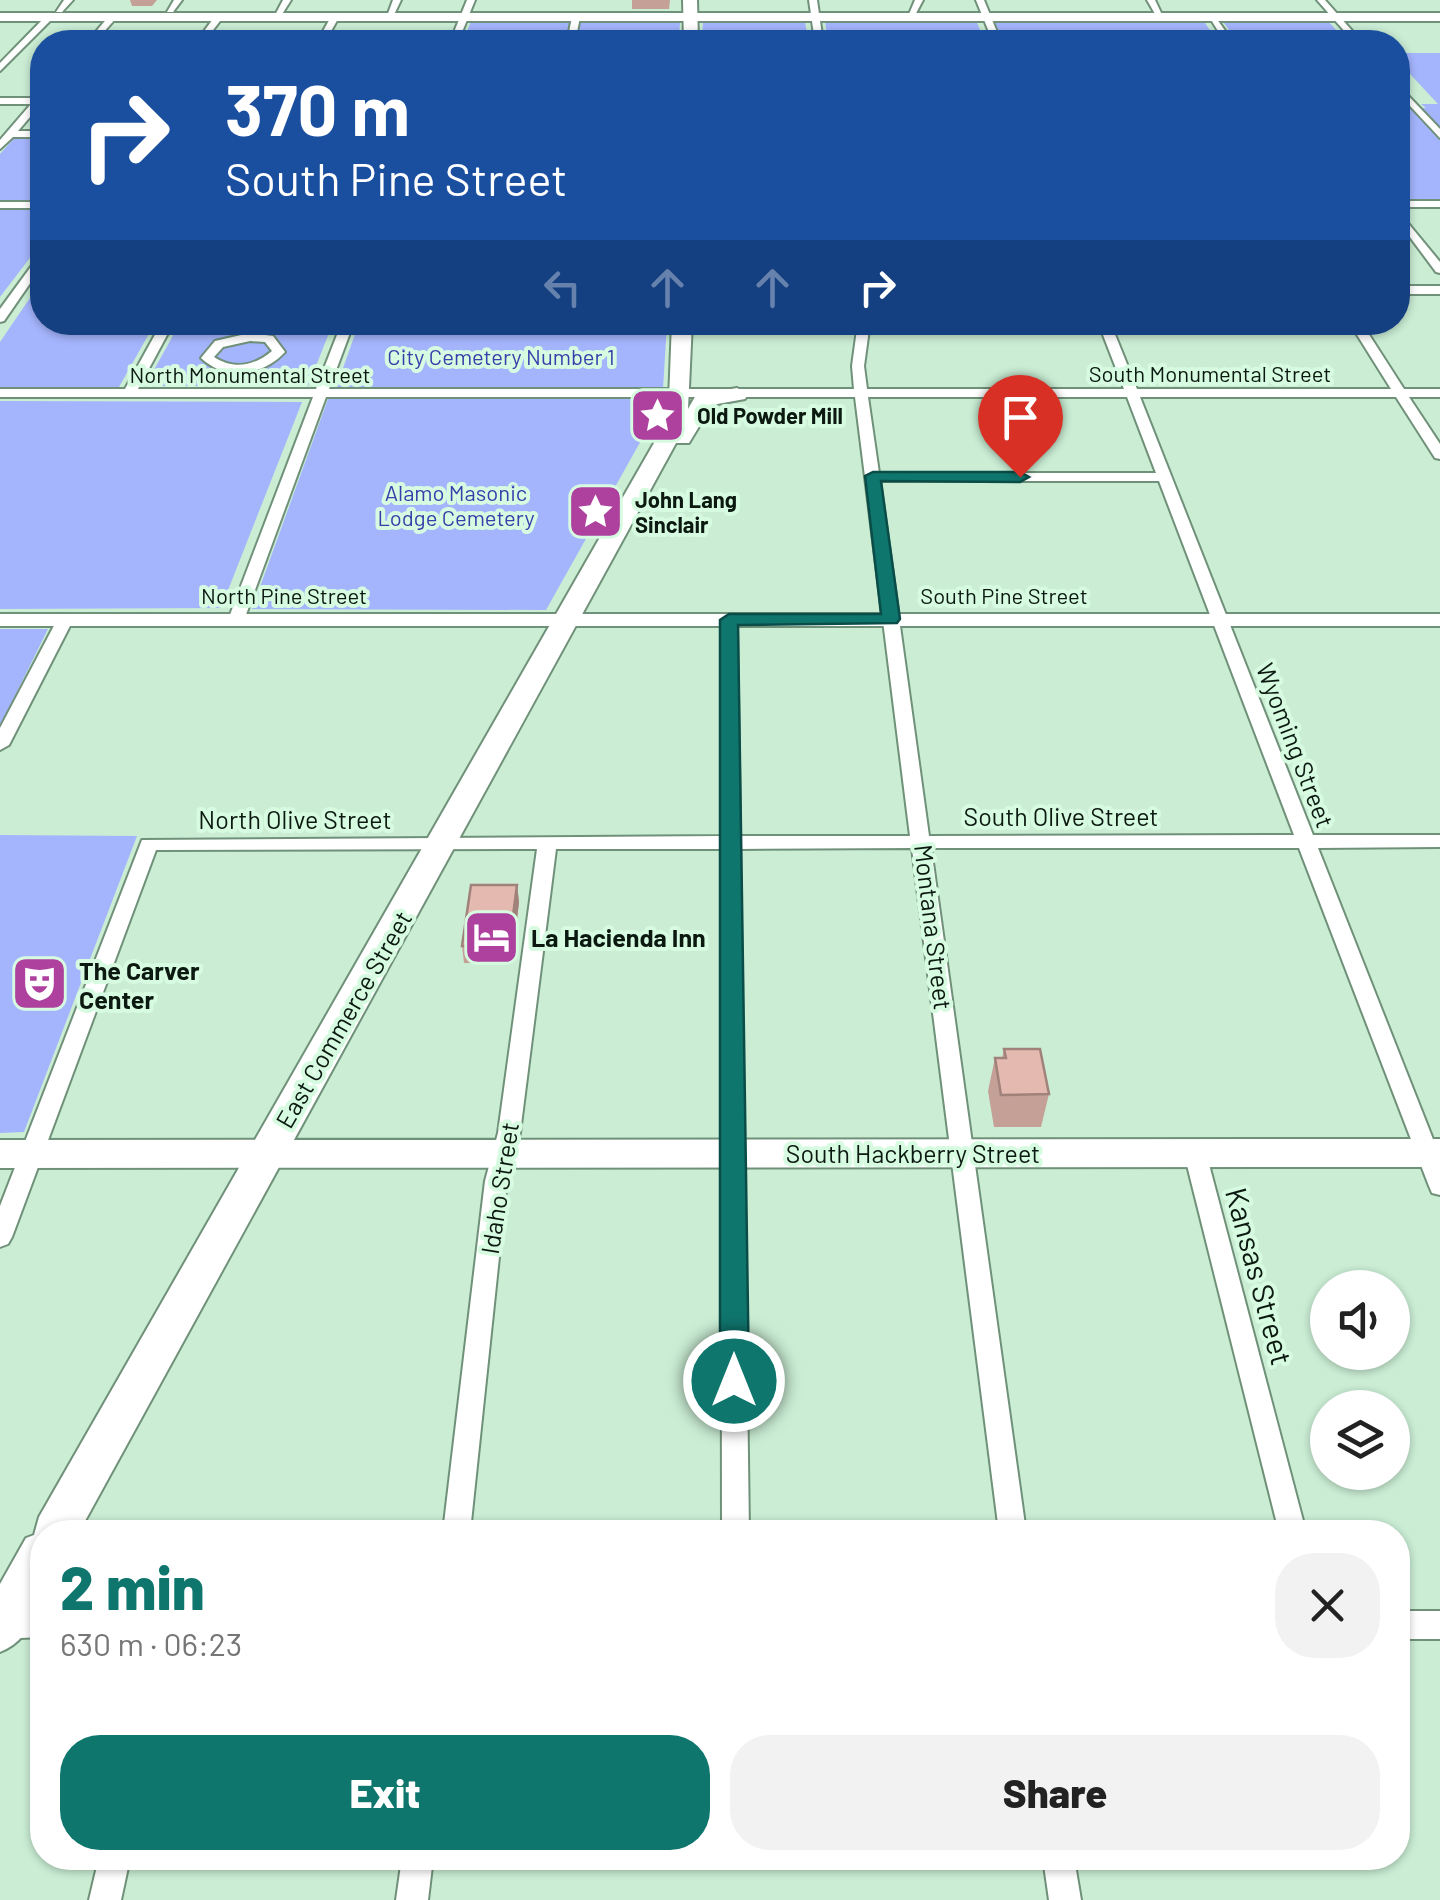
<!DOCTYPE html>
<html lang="en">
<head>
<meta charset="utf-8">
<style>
  :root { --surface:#fff; --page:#f2f2f2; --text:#222; --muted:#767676; --accent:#0f766e }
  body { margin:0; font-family:Barlow,sans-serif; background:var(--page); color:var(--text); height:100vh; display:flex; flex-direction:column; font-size:38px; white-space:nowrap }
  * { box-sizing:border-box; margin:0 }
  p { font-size:32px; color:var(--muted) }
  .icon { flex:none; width:55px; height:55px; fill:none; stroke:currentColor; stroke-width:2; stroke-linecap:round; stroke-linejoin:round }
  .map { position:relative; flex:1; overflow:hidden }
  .panel { position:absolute; left:30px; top:1520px; width:1380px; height:350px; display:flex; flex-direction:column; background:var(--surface); border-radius:40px; box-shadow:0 2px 8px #0004 }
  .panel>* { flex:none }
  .banner { position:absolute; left:30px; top:30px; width:1380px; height:305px; border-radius:40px; box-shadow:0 2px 8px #0004; background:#1a4fa0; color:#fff; overflow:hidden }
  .controls { position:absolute; left:1310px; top:1270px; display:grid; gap:20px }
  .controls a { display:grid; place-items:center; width:100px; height:100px; border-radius:50%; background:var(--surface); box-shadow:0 2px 8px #0004; font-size:50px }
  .pin { position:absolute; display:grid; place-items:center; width:85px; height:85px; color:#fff; margin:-102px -42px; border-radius:50% 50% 50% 0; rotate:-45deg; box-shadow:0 0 10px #0007 }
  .pin .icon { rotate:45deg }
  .me { position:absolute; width:110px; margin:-55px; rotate:0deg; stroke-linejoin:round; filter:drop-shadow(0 0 8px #0008) }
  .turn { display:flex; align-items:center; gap:35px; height:210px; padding:0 30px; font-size:45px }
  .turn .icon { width:130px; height:130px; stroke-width:2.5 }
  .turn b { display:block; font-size:70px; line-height:85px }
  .lanes { display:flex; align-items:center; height:95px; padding:0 30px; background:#0003; justify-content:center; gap:50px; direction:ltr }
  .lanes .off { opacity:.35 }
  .round { display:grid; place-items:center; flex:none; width:105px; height:105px; border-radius:40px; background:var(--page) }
  .head { display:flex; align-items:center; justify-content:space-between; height:170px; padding:0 30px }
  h1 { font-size:60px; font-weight:800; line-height:75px; color:var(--accent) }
  .cta { display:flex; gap:20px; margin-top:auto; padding:20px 30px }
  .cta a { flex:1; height:115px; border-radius:40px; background:var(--accent); color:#fff; font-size:40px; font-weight:800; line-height:115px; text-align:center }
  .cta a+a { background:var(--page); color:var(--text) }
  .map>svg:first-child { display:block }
  .green { fill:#a5b5fd }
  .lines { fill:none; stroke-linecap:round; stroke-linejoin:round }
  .minor-casing { stroke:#709179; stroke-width:4 }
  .tertiary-casing { stroke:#709179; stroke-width:4 }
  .secondary-casing { stroke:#709179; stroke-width:4 }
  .primary-casing { stroke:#709179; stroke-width:4 }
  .minor { fill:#fff; fill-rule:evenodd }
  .tertiary { fill:#fff; fill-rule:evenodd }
  .secondary { fill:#fff; fill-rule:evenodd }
  .primary { fill:#fff; fill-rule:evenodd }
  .wall { fill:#c4a097 }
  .shaded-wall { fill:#a0827b }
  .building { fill:#e4bab0; stroke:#a0827b; stroke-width:2.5 }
  .route { fill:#0f766e; stroke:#0a4d48; stroke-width:2.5 }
  .labels { text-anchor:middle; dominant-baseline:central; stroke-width:8; stroke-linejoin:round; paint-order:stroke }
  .far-park-label { font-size:22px; fill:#383faa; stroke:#d7fbe1 }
  .far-street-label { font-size:22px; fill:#0c1911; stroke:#d7fbe1 }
  .far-poi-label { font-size:22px; font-weight:bold; fill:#0c1911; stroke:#d7fbe1; text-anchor:start }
  .street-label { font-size:25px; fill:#0c1911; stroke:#d7fbe1 }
  .poi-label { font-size:25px; font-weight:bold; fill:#0c1911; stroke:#d7fbe1; text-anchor:start }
  .near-street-label { font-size:30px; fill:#0c1911; stroke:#d7fbe1 }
</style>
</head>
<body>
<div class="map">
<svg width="1440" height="1900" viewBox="0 0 1440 1900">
  <rect width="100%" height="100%" fill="#caedd4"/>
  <g class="green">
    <polygon points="1221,19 1327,20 1347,42 1238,42"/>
    <polygon points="976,20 985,42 828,42 825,21"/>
    <polygon points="993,20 1203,20 1218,42 1002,42"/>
    <polygon points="471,21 680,21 679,42 463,42"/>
    <polygon points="703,21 805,21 808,42 702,42"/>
    <polygon points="1398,53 1440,53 1440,201 1398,201 1398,108 1426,108 1421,104 1438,104 1398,61"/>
    <polygon points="16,136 42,136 42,202 0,202 0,154"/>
    <polygon points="0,210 42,210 42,242 0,297"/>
    <polygon points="32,295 42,295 42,322 155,323 119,387 0,388 0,342"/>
    <polygon points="180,323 333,323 308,386 145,386"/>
    <polygon points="359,323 667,323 663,389 336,388"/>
    <polygon points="328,399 649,399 661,405 546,610 252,609"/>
    <polygon points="0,401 302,402 221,608 0,609"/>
    <polygon points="0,629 48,629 0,726"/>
    <polygon points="0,835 137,836 24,1132 0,1133"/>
  </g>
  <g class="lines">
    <defs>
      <g id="minor">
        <polygon points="64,0 73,0 62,12 56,12"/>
        <polygon points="174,0 182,0 173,12 167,12"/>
        <polygon points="283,0 291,0 279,19 273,19"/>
        <polygon points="393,0 401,0 392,19 386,19"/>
        <polygon points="467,0 475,0 458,42 450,42"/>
        <polygon points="809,0 817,0 823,42 815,42"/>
        <polygon points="915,0 923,0 913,19 907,19"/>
        <polygon points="976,0 984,0 1001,42 993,42"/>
        <polygon points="1147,0 1155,0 1164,19 1158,19"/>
        <polygon points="1317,0 1325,0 1362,42 1354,42"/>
        <polygon points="576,14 580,17 575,42 567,42 572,17"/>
        <polygon points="47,15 54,17 0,71 0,63"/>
        <polygon points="110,15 117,17 95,42 87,42"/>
        <polygon points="216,15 223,17 204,42 196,42"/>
        <polygon points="332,15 339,17 325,42 317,42"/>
        <polygon points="1208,15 1214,15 1233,42 1225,42"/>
        <polygon points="1398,85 1440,129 1440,138 1398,93"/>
        <polygon points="42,94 42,103 18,131 42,131 42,137 13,137 0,149 0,140 31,104 0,104 0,98 36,98"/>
        <rect x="1398" y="201" width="42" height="6"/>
        <rect x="0" y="202" width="42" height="6"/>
        <polygon points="1398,211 1440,262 1440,273 1436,272 1398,221"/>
        <polygon points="42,256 42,266 4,321 0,322 0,309 38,257"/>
        <rect x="1398" y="286" width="42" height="8"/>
        <path d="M 162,322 L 174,322 L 138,389 L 316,389 L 342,322 L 354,322 L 329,389 L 854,389 L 852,366 L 858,322 L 870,322 L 864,366 L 867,389 L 1124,389 L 1098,322 L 1110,322 L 1137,389 L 1391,389 L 1349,322 L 1361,322 L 1404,389 L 1440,389 L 1440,397 L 1409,397 L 1440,444 L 1440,459 L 1435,458 L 1396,397 L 1140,397 L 1313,835 L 1440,835 L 1440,847 L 1318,848 L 1440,1157 L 1440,1195 L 1432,1193 L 1429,1186 L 1299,848 L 931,848 L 1026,1532 L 999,1532 L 912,848 L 740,849 L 749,1532 L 722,1532 L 721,849 L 556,849 L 520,1133 L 507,1181 L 470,1532 L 443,1532 L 485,1181 L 498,1133 L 537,849 L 156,850 L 12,1237 L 8,1244 L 0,1247 L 0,1206 L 142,840 L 721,836 L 721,620 L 729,615 L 737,620 L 740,836 L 910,836 L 855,397 L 326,397 L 244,620 L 236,625 L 228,620 L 313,397 L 0,397 L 0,389 L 125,389 ZM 868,397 L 1127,397 L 1156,473 L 879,473 ZM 880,481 L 1159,481 L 1294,835 L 929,836 Z"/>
        <path d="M 250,333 L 273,336 L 285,352 C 263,376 225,381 201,358 L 215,341 ZM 250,341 L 265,342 L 272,351 C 254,366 234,370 214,357 L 223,347 Z"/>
        <polygon points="65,615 73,620 9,745 0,750 0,728 57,620"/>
        <polygon points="1195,1144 1203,1147 1206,1153 1306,1532 1279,1532 1184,1153 1187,1147"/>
        <polygon points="42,1609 42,1637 0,1639 0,1611"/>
        <rect x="1398" y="1611" width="42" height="28"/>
        <polygon points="99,1858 130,1858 121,1900 89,1900"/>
        <polygon points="402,1858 433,1858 428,1900 396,1900"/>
        <polygon points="1043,1858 1074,1858 1081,1900 1049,1900"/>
      </g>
      <rect id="tertiary" x="0" y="614" width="1440" height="12"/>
      <g id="secondary">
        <rect x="0" y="13" width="1440" height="8"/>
        <polygon points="1440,1139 1440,1167 0,1168 0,1140"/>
      </g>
      <g id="primary">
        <polygon points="683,0 697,0 698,42 684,42"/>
        <path d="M 672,322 L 692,322 L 688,409 L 696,395 L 737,388 L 748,394 L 745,399 L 712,405 L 689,443 L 676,443 L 79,1532 L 42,1532 C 42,1575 47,1633 0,1652 L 0,1584 L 26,1538 L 34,1535 L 39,1517 L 654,443 L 669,400 Z"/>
      </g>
    </defs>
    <use href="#minor" class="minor-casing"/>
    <use href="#tertiary" class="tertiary-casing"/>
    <use href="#secondary" class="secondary-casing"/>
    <use href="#primary" class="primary-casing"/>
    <use href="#minor" class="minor"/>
    <use href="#tertiary" class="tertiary"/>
    <use href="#secondary" class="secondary"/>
    <use href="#primary" class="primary"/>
  </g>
  <g class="wall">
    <polygon points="130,0 157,0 152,6 132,6"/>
    <polygon points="632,0 670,0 669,9 632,9"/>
    <polygon points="517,885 519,902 512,963 464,963 462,946"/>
    <polygon points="1004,1049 1049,1094 1041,1127 994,1127 988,1091 995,1058 1002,1058"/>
  </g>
  <polygon class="shaded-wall" points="517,885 519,902 512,963 509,946"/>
  <g class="building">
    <polygon points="471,885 517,885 509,946 462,946"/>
    <polygon points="1004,1049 1040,1049 1049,1094 1001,1095 995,1058 1006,1058"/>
  </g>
  <polygon class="route" points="873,472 1020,472 1029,477 1020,482 881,481 900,619 897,623 738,625 749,1381 745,1390 734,1394 724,1390 720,1381 720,620 729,614 881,614 865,476"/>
  <defs>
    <symbol id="sight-square" viewBox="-11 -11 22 22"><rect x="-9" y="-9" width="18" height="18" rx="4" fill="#ae409e" stroke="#d7fbe1"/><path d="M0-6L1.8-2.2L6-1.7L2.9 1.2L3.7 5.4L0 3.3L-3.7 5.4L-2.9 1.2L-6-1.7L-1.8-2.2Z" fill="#fff"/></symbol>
    <symbol id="hotel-square" viewBox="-11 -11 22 22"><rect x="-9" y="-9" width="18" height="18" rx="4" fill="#ae409e" stroke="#d7fbe1"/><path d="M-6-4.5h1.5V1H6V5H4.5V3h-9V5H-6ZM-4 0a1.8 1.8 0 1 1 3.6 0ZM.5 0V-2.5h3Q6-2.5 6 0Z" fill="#fff"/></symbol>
    <symbol id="theatre-square" viewBox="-11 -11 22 22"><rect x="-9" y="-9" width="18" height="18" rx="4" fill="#ae409e" stroke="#d7fbe1"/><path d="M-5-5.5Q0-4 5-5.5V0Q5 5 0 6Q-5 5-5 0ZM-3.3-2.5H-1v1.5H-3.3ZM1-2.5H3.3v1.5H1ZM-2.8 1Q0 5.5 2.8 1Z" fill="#fff"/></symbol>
  </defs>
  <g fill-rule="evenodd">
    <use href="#sight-square" x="626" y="384" width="63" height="63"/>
    <use href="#sight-square" x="564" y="480" width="63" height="63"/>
    <use href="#hotel-square" x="460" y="906" width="63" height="63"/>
    <use href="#theatre-square" x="8" y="952" width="63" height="63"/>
  </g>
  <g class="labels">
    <g class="far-park-label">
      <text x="501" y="356">City Cemetery Number 1</text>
      <text x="456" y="492">Alamo Masonic<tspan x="456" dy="25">Lodge Cemetery</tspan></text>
    </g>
    <g class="far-street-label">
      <text x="1210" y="373">South Monumental Street</text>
      <text x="250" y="374">North Monumental Street</text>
      <text x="284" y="595">North Pine Street</text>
      <text x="1004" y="595">South Pine Street</text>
    </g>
    <g class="far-poi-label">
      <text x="697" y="415">Old Powder Mill</text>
      <text x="635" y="499">John Lang<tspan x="635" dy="25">Sinclair</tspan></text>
    </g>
    <g class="street-label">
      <text transform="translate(1296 745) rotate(69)">Wyoming Street</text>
      <text x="1061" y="816">South Olive Street</text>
      <text x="295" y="819">North Olive Street</text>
      <text transform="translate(934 927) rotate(83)">Montana Street</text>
      <text transform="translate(343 1019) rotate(-60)">East Commerce Street</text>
      <text x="913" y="1153">South Hackberry Street</text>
      <text transform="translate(499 1188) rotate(-81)">Idaho Street</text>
    </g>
    <g class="poi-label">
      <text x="531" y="937">La Hacienda Inn</text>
      <text x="79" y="970">The Carver<tspan x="79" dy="29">Center</tspan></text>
    </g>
    <g class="near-street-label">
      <text transform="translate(1260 1276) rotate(75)">Kansas Street</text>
    </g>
  </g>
</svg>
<div class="controls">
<a><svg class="icon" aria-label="sound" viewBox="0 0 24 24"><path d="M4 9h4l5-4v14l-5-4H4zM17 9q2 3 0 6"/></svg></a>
<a><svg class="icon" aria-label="layers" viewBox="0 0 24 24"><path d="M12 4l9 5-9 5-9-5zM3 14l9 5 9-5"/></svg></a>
</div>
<div class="pin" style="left:1020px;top:477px;background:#d93025"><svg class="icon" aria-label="arrive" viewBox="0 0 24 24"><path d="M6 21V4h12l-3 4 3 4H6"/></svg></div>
<svg class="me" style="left:734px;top:1381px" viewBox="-20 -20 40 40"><circle r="17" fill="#0f766e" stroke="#fff" stroke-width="3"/><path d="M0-11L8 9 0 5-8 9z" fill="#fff"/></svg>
<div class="banner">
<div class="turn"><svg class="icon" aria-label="right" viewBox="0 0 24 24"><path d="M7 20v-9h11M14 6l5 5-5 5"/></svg><div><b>370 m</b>South Pine Street</div></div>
<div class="lanes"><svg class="icon off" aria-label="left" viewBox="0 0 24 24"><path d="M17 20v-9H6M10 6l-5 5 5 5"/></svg><svg class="icon off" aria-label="ahead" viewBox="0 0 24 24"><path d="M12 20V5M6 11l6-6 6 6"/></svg><svg class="icon off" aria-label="ahead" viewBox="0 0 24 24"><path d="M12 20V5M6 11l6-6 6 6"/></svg><svg class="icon" aria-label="right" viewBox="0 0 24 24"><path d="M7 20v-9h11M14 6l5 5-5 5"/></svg></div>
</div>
<section class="panel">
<div class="head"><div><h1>2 min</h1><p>630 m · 06:23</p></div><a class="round"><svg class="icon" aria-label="close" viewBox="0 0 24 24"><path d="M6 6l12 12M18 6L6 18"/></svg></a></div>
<div class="cta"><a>Exit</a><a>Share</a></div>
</section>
</div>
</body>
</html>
